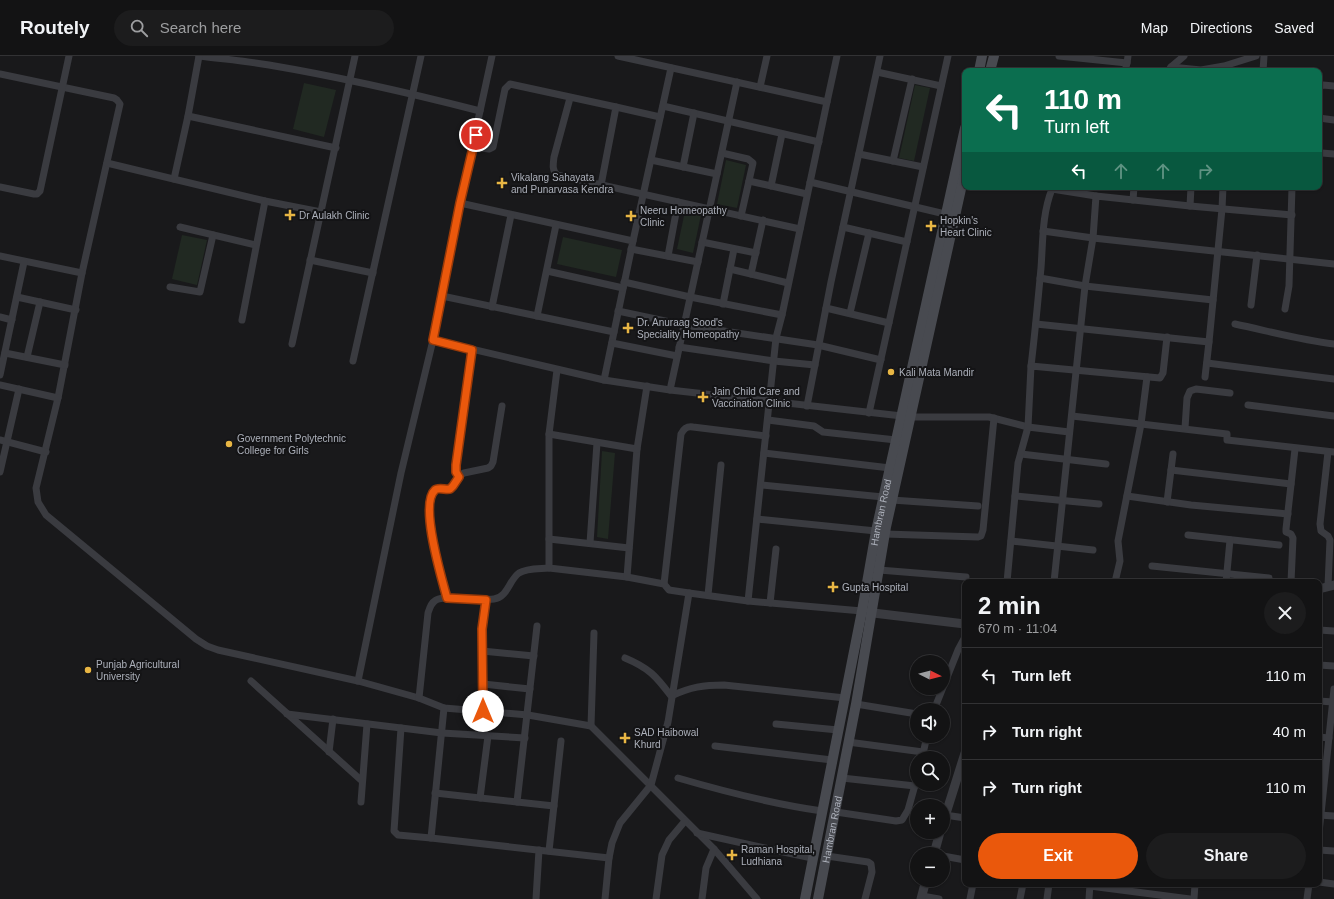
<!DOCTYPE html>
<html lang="en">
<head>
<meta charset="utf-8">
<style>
  :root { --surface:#131314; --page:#1c1c1d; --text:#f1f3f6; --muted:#9d9ea0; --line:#323234; --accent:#ea580c }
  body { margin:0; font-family:Arial,sans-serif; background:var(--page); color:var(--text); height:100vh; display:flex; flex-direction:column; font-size:15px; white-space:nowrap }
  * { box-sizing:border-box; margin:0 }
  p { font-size:13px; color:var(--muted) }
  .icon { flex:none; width:22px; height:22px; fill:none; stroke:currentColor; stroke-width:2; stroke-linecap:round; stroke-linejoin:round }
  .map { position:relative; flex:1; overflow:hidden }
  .side { position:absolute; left:962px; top:523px; width:360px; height:308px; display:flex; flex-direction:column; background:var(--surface); border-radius:8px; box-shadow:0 1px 3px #0004,0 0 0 1px var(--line) }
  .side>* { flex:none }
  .hud { position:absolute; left:962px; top:12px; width:360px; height:122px; border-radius:8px; box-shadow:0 1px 3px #0004,0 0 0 1px var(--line); background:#0b6e4f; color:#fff; overflow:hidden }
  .needle { width:26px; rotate:96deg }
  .controls { position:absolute; left:910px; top:599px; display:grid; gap:8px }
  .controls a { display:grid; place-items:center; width:40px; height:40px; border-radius:50%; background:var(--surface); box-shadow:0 1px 3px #0004,0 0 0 1px var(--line); font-size:20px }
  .pin { position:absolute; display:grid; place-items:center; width:34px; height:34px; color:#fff; margin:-17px; border:2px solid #fff; border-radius:50%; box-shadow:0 1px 4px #0007 }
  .me { position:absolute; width:44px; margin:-22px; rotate:0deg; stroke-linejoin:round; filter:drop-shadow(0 0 3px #0008) }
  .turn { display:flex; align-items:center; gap:14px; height:84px; padding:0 16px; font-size:18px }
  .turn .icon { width:52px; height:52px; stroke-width:2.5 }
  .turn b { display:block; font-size:28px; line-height:34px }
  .lanes { display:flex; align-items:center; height:38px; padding:0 16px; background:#0003; justify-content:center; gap:20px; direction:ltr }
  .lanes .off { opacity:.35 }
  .round { display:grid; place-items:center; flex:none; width:42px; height:42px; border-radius:21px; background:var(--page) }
  .headline { display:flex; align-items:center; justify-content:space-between; height:68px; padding:0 16px }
  h1 { font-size:24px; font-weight:800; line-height:30px }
  .button { display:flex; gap:8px; margin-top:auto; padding:8px 16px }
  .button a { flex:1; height:46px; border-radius:24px; background:var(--accent); color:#fff; font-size:16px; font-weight:800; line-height:46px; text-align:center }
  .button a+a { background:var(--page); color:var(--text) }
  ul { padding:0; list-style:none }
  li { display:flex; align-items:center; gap:12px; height:56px; padding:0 16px; border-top:1px solid var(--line) }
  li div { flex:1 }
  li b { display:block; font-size:15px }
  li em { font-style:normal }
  header { display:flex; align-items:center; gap:24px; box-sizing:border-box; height:56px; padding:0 20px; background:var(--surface); border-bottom:1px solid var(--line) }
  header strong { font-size:19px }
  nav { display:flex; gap:22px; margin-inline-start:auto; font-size:14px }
  .search { width:280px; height:36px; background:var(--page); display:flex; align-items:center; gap:10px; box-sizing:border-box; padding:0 14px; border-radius:22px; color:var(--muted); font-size:15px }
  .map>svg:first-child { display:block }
  .green { fill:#212922 }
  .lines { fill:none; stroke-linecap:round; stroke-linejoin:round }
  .minor { stroke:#3a3b40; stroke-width:7 }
  .tertiary { stroke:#3a3b40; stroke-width:9 }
  .secondary { stroke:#484a50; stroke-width:10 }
  .route-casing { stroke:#983908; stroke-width:10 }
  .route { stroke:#ea580c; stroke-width:7 }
  .poi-dot { fill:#e8b644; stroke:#141416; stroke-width:1.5 }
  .labels { text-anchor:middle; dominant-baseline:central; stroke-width:4; stroke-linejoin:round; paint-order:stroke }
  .poi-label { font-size:10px; fill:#acb0ba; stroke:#141416; text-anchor:start }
  .street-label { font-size:10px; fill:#acb0ba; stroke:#141416 }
</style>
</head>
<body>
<header>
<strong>Routely</strong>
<div class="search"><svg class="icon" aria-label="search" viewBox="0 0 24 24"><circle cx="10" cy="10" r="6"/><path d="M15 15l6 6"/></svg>Search here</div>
<nav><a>Map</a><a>Directions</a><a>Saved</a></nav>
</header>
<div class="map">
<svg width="1334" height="843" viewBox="0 0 1334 843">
  <rect width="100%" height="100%" fill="#19191b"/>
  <g class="green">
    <polygon points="304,27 336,34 324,81 293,73"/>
    <polygon points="915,29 930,32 914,105 899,102"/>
    <polygon points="726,104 746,109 737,152 717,148"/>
    <polygon points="685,155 701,159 693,197 677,193"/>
    <polygon points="182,179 207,184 197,229 172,223"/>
    <polygon points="563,181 622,194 616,221 557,208"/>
    <polygon points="602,395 615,397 608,483 597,481"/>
  </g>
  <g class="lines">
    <g class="minor">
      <path d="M 199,0 C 222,3 246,5 269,9 C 340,21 410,37 480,55"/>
      <polyline points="618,0 827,46 837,0"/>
      <polyline points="1059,0 1127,7 1128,0"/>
      <polyline points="1171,11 1184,0"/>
      <polyline points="1125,15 1127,7"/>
      <polyline points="1168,15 1171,11 1201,14 1224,10 1256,0"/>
      <polyline points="1263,15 1264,0"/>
      <polyline points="877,16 941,30"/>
      <polyline points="0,18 114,42 117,44 120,48 82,217 58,342 36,432 38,446 46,459 196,583 207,590 218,594 358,625 419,642 444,652 528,659 591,670 714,793 757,843"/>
      <polyline points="760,31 767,0"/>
      <polyline points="1319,31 1323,29 1334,30"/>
      <path d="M 570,42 L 554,101 C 553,109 552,114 557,119 L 800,173"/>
      <polyline points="663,50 819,86"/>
      <polyline points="616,51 660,61"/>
      <polyline points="188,60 336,92"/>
      <polyline points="1319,62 1334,64"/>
      <polyline points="473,91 489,93 493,91 505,33 510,28 616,51 601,129"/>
      <polyline points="722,97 748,103 753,107 741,160"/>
      <polyline points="1322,97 1334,98"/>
      <polyline points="859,98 923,111"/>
      <polyline points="651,104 717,118"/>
      <polyline points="893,105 912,23"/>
      <polyline points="107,107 265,145 321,156"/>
      <polyline points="683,111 694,57"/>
      <polyline points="174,123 188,60 199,0"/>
      <polyline points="749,125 807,138"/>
      <polyline points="810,126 945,158"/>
      <polyline points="771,130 782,78"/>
      <polyline points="0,131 34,138 37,138 40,135 69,0"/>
      <polyline points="1053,131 1052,133 1096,140"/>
      <polyline points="1133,144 1134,131"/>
      <polyline points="460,147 633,185 604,324"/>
      <polyline points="1190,150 1191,131"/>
      <polyline points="763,164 751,218 788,227"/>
      <polyline points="180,171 256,189"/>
      <polyline points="843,171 907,186"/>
      <polyline points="1043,175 1093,182 1334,208"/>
      <polyline points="633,185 671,12"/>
      <polyline points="702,186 756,197"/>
      <polyline points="631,193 698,206"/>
      <polyline points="0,200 82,217"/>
      <polyline points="668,200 678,146"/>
      <polyline points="310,204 373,217"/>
      <polyline points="730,213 751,218"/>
      <polyline points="547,215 623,232"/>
      <polyline points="1040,222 1085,230 1213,244"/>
      <polyline points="624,226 690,241 782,259 827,46"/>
      <polyline points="170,231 200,236 213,179"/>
      <polyline points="442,240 614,276"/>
      <polyline points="17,241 76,254"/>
      <polyline points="723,248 734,193"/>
      <polyline points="1251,249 1257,199"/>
      <polyline points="492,251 511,159"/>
      <polyline points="826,252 889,267"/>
      <polyline points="1285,253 1289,230 1292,131"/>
      <polyline points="618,255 684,269 818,289 881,304"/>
      <polyline points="850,257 869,177"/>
      <polyline points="537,260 556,169"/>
      <polyline points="0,261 12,264"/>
      <polyline points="242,264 265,145"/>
      <polyline points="1036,268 1209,286 1222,153 1223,131"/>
      <path d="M 1235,268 C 1268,275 1301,284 1334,288"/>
      <polyline points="433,284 604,324 670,334 911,361 989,361 1028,371 1069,376"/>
      <polyline points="612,287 677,300"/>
      <polyline points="292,288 355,0"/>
      <polyline points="679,291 774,305 815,309"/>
      <polyline points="5,297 65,309"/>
      <polyline points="27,301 40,246"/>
      <polyline points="353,305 421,0"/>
      <polyline points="1207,307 1334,323"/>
      <path d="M 1031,310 C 1035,277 1038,244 1041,212 C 1043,185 1042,158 1052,133"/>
      <polyline points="557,314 549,378 549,512 627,521 664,528 669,534 689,537"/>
      <polyline points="0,319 24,206"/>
      <polyline points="1205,321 1209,286"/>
      <polyline points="0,329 58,342"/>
      <polyline points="670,334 737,26"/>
      <polyline points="1248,349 1334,360"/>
      <polyline points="807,350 831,226 880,0"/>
      <polyline points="869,357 948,0"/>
      <polyline points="1072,360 1227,378 1227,384 1334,396"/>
      <polyline points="768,364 814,370 823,376 896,384"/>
      <polyline points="1185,372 1187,342 1190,335 1196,333 1230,337"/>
      <polyline points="549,378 637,393 627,521"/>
      <polyline points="0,384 46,396"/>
      <polyline points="637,393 647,330"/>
      <polyline points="764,397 890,412"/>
      <polyline points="1021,398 1106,408"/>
      <polyline points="1173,398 1171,414 1291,428"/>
      <polyline points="0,416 19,333"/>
      <polyline points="459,421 456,416 456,409 472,294"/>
      <polyline points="761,429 883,441"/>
      <polyline points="1015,440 1099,448"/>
      <polyline points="1127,440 1191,449 1288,458"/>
      <polyline points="892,444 978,450"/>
      <polyline points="1167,446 1171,414"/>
      <polyline points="757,463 876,475"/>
      <polyline points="885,478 978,481 981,480 983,474 994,362"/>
      <polyline points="1188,479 1279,489"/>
      <polyline points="549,483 629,492"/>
      <polyline points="1011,485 1093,494"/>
      <polyline points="590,487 597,387"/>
      <polyline points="1152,510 1269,522"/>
      <polyline points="879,514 966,521"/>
      <polyline points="1007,526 1018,407 1028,371 1031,310 1160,322 1163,317 1167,281"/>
      <polyline points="1054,526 1085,230 1093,182 1096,140 1190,150 1292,159"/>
      <polyline points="1115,526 1120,505 1118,485 1141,368 1147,321"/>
      <polyline points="1226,526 1230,484"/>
      <polyline points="1291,526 1293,482 1291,478 1286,476 1286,473 1295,393"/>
      <path d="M 664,528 L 681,378 C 684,372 687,370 693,371 L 766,380"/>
      <polyline points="1328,530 1330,484 1328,480 1321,475 1320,468 1328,396"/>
      <polyline points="708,539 721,409"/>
      <path d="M 447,542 C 440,518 419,454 436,433 L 450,433 L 453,431 L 460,419 L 464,417 L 488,412 L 491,410 L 493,406 L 502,350"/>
      <polyline points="748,545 776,282 782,259"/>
      <polyline points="770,547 776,493"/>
      <polyline points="1319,574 1334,575"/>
      <polyline points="482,595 534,600"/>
      <path d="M 625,602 C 649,612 656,620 671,640 C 691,631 703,629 724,629 L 845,642"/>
      <polyline points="1319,609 1334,610"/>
      <polyline points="251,625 362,725"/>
      <polyline points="358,625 401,417 433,284 460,147 492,0"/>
      <polyline points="483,628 530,633"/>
      <path d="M 419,642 L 428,557 C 430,551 431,547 436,544 C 447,538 480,545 494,543 C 508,541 509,524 519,517 C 527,512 540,513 549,512"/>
      <polyline points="1319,645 1333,646"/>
      <polyline points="856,648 917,658"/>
      <polyline points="444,652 431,782 609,802"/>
      <polyline points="934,654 958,594 965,581"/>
      <polyline points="483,655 482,573 486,543"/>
      <polyline points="287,658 442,677 525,682"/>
      <polyline points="776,668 838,674"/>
      <polyline points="591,670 594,577"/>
      <polyline points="401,672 394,775 398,779 431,782"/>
      <polyline points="1319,681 1329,682"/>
      <polyline points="848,686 923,696"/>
      <polyline points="715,690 832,704"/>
      <polyline points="329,696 333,663"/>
      <polyline points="922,702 927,680"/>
      <path d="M 678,722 C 726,736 773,748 822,755"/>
      <polyline points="842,722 915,730"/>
      <polyline points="435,737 517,746 537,570"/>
      <polyline points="480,742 488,680"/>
      <polyline points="361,746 367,668"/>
      <polyline points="517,746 554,750"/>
      <polyline points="836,756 896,765 902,764 908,754 917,722"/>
      <polyline points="945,759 965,762"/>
      <polyline points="1319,759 1334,760"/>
      <polyline points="697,777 774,794 812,802"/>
      <polyline points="1319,777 1334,633"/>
      <polyline points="1319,794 1334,795"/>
      <polyline points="549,795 561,685"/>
      <polyline points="827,800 868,806 871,808 872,816 865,843"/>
      <polyline points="943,800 965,804"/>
      <polyline points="1319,826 1334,828"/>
      <polyline points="1090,830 1190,843"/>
      <polyline points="922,840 939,843"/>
      <polyline points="536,843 539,794"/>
      <polyline points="605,843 609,802 612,787 620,767 651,729 668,666 689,537 748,545 862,555"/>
      <polyline points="656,843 662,799 669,784 685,765"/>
      <polyline points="702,843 706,812 714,793"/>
      <polyline points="970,843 973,828"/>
      <polyline points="1020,843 1023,828"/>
      <polyline points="1047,843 1049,828"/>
      <polyline points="1089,843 1090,828"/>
      <polyline points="1194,843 1195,828"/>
      <polyline points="1307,843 1309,828"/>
    </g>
    <g class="tertiary">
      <polyline points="1319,533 1334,529"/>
      <polyline points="865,556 965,568"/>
      <polyline points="943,767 965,697"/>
      <polyline points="934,798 940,776"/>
      <polyline points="921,843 926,824"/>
    </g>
    <g class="secondary">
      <polyline points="979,15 982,0"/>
      <polyline points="990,15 994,0"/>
      <path id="s1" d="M 805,843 L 862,555 L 876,475 L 965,72"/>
      <path id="s2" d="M 818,843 L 856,648 L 886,471 L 965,115"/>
    </g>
  </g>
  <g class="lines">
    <defs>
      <path id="route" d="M 476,79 L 460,147 L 433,284 L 472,294 L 456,409 L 456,416 L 459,421 L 453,430 L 450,433 C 446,434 438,431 435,434 C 419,448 442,523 447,542 L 486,544 L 482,573 L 483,655"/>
    </defs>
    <use href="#route" class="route-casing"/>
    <use href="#route" class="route"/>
  </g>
  <g class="poi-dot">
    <path d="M500 121h4v4h4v4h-4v4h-4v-4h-4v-4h4z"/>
    <path d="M288 153h4v4h4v4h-4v4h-4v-4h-4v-4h4z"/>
    <path d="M629 154h4v4h4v4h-4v4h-4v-4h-4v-4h4z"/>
    <path d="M929 164h4v4h4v4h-4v4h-4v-4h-4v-4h4z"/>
    <path d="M626 266h4v4h4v4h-4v4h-4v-4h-4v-4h4z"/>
    <circle cx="891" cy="316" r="4"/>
    <path d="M701 335h4v4h4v4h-4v4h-4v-4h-4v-4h4z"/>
    <circle cx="229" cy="388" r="4"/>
    <path d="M831 525h4v4h4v4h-4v4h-4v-4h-4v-4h4z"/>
    <circle cx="88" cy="614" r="4"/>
    <path d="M623 676h4v4h4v4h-4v4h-4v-4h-4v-4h4z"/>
    <path d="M730 793h4v4h4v4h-4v4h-4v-4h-4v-4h4z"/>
  </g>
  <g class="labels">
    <g class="poi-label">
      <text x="511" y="121">Vikalang Sahayata<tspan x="511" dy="12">and Punarvasa Kendra</tspan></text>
      <text x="640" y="154">Neeru Homeopathy<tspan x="640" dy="12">Clinic</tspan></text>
      <text x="299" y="159">Dr Aulakh Clinic</text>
      <text x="940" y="164">Hopkin's<tspan x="940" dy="12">Heart Clinic</tspan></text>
      <text x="637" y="266">Dr. Anuraag Sood's<tspan x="637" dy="12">Speciality Homeopathy</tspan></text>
      <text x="899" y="316">Kali Mata Mandir</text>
      <text x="712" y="335">Jain Child Care and<tspan x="712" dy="12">Vaccination Clinic</tspan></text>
      <text x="237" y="382">Government Polytechnic<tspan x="237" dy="12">College for Girls</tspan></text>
      <text x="842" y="531">Gupta Hospital</text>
      <text x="96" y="608">Punjab Agricultural<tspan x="96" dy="12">University</tspan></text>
      <text x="634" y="676">SAD Haibowal<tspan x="634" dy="12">Khurd</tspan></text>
      <text x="741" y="793">Raman Hospital,<tspan x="741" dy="12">Ludhiana</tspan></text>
    </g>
    <g class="street-label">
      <text stroke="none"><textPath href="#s1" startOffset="394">Hambran Road</textPath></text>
      <text stroke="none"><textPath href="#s2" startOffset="71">Hambran Road</textPath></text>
    </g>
  </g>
</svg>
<div class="controls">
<a><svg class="needle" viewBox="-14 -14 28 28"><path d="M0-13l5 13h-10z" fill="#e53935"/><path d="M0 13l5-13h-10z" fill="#9d9ea0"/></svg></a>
<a><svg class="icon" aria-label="sound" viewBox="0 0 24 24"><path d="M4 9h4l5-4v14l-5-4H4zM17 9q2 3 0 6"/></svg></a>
<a><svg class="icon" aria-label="search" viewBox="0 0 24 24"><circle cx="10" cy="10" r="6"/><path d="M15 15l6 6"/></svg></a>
<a>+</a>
<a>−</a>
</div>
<div class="pin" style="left:476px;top:79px;background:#d93025"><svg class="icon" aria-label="arrive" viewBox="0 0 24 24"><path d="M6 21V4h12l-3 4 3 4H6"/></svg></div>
<svg class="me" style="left:483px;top:655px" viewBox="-20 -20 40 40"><circle r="19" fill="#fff"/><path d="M0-13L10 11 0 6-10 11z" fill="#ea580c"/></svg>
<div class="hud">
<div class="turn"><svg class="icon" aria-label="left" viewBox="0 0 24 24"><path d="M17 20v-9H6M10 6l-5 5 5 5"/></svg><div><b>110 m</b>Turn left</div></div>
<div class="lanes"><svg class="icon" aria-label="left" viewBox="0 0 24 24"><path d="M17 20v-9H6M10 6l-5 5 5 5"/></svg><svg class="icon off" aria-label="ahead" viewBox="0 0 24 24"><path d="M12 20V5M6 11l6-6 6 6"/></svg><svg class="icon off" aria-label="ahead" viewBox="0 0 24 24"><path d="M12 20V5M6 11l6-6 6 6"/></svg><svg class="icon off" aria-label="right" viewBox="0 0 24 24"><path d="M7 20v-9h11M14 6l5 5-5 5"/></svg></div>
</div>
<section class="side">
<div class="headline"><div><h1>2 min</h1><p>670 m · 11:04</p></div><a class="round"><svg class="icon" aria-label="close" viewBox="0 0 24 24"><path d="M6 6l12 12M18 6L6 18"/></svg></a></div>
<ul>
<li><svg class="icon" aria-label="left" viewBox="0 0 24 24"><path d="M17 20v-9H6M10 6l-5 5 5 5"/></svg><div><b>Turn left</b></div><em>110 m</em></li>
<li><svg class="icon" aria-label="right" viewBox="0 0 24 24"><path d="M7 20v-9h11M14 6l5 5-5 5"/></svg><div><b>Turn right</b></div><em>40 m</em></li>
<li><svg class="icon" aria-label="right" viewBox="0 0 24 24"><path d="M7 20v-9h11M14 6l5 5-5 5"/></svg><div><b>Turn right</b></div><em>110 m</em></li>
</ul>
<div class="button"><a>Exit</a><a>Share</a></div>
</section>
</div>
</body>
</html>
